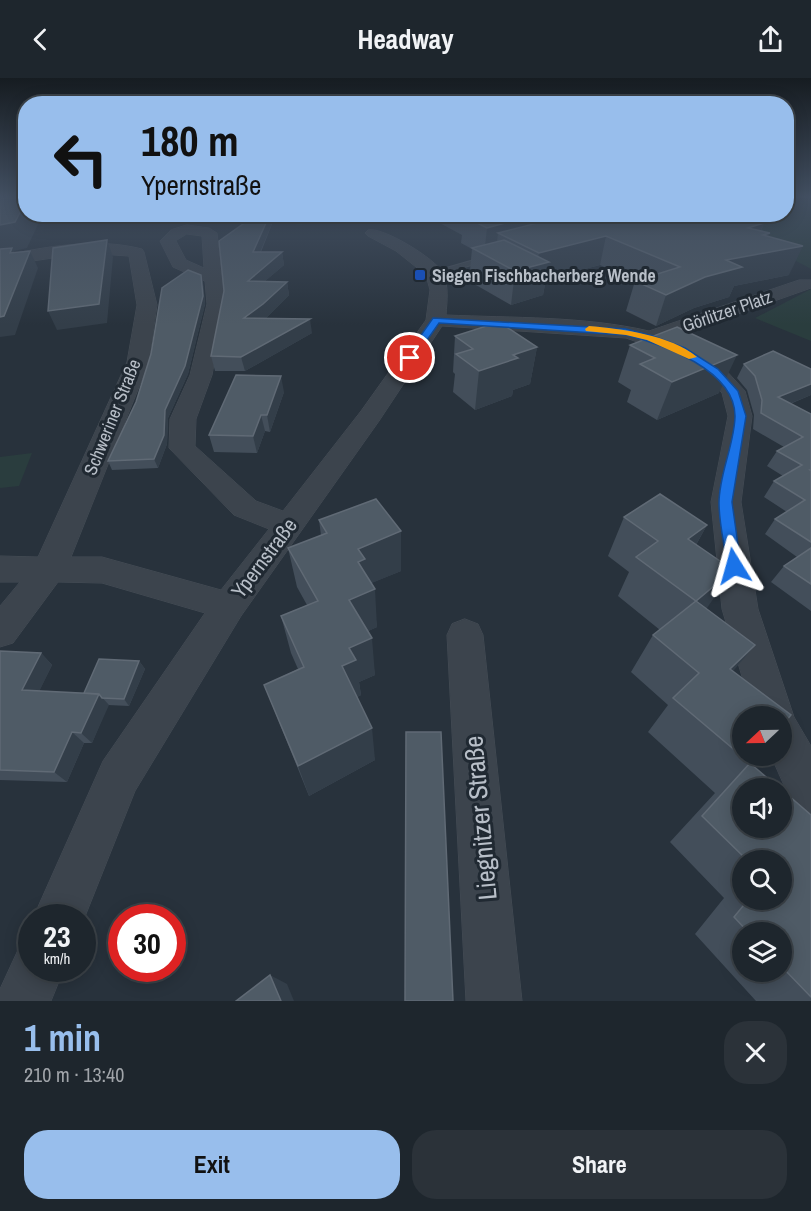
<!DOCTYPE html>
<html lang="en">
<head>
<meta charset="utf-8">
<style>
  :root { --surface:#1e262d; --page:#2b3239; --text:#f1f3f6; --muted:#a1a5aa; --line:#3c4349; --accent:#98beec }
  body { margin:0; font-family:"Archivo Narrow",sans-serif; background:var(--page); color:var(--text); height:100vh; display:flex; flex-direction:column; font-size:22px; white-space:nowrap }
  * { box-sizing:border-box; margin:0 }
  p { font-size:20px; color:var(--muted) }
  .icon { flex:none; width:33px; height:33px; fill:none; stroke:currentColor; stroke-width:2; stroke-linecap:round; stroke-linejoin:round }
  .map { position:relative; height:923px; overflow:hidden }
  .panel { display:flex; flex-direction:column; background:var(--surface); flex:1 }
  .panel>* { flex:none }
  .guide { position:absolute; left:18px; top:18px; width:776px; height:126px; border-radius:24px; box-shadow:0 3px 15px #0003,0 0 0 2px var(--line); background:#98beec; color:#111; overflow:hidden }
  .needle { width:39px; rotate:248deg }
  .buttons { position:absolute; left:732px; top:628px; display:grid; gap:12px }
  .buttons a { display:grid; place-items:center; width:60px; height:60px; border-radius:50%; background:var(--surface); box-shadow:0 3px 15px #0003,0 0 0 2px var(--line); font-size:30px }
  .speed { position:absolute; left:18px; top:826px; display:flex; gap:12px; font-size:30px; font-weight:700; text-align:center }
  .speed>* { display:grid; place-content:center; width:78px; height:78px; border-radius:50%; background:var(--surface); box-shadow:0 3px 15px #0003,0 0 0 2px var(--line); line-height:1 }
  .speed small { font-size:15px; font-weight:400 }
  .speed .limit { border:9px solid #d22; background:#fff; color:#111 }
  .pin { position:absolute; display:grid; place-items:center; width:51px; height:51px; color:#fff; margin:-26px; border:3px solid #fff; border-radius:50%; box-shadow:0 2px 6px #0007 }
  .me { position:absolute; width:66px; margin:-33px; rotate:352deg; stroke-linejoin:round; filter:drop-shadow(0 0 4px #0008) }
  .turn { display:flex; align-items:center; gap:21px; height:126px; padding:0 24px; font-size:27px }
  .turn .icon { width:78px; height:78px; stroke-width:2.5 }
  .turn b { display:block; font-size:42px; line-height:51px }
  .round { display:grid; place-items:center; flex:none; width:63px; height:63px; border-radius:24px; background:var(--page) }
  .head { display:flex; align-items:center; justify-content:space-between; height:102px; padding:0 24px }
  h1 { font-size:36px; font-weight:800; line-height:45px; color:var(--accent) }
  .action { display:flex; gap:12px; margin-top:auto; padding:12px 24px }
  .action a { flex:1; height:69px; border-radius:24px; background:var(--accent); color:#111; font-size:24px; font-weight:800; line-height:69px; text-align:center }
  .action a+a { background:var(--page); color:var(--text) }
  header { display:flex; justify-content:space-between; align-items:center; height:78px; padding:0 24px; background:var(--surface); font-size:27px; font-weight:800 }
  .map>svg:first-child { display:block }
  .green { fill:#2a3d3e }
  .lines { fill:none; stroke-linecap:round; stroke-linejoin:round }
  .service-casing { stroke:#454d56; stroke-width:2 }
  .minor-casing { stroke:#454d56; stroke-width:1 }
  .service { fill:#3c444d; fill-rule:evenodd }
  .minor { fill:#3c444d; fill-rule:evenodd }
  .wall { fill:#434e5a; fill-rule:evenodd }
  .shaded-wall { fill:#333e49 }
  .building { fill:#4f5b66; stroke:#606a75; stroke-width:1.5 }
  .route { fill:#1a73e8; stroke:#114b97; stroke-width:1.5 }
  .slow { fill:#f59e0b }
  .transit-dot { fill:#1a4fb4; stroke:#202932; stroke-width:2 }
  .labels { text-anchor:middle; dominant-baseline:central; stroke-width:6; stroke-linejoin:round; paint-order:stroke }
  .far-poi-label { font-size:18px; font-weight:bold; fill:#b8bfc8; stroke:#202932; text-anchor:start }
  .far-street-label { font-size:18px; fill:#b8bfc8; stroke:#202932 }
  .street-label { font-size:21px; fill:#b8bfc8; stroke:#202932 }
  .near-street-label { font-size:26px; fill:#b8bfc8; stroke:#202932 }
</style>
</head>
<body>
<header><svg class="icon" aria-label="back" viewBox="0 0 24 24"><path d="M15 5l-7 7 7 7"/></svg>Headway<svg class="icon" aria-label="share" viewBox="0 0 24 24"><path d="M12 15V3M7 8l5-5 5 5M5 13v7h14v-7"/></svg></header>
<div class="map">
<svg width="811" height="923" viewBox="0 0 811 923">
  <rect width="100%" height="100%" fill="#28323c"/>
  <g class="green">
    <polygon points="786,118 811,118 811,191 737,151 661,137 786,136"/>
    <polygon points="271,137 377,137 299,147"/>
    <polygon points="811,211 811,263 755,240"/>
    <polygon points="32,375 19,408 0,410 0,379"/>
  </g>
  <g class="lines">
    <defs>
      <polygon id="service" points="488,178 495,180 434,198 429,195"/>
      <g id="minor">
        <path d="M 187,147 L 209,150 L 217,155 L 225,226 L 212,297 L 196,341 L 195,368 L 256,423 L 283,433 L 361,333 L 426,242 L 430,212 L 426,197 L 396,173 L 368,158 L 365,155 L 368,152 C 382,148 436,181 443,195 C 449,209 447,222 446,237 C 513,240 584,238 649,253 L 799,202 L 811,202 L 811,210 L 670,260 L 690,267 L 722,288 L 745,313 L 752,338 L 741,424 L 758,531 L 794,639 L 811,668 L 811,739 L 795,732 L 771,678 L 782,678 L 782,639 L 754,639 L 722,531 L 711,424 L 728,338 L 722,315 L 706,298 L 674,277 L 626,260 L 442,248 L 379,343 L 241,538 L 135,713 L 82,846 L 82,840 L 33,840 L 103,683 L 205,535 L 102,505 L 58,504 L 13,565 L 0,569 L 0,528 L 20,504 L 0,504 L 0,478 L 38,479 L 127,284 L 137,227 L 129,178 L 85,175 L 0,188 L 0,178 C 46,169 95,159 142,171 L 144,174 L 157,227 L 149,284 L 71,479 L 102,479 L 221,512 L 269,451 L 234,437 L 169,370 L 170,341 L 190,297 L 207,226 L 205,203 L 173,189 L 160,163 L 171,152 ZM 187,156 L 202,158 L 204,190 L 186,182 L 176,163 Z"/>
        <polygon points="465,541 478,546 483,557 522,923 466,923 447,557 452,546"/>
        <polygon points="32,866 32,891 64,891 51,923 0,923 0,911 18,872"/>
      </g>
    </defs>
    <use href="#service" class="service-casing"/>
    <use href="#minor" class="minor-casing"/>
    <use href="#service" class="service"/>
    <use href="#minor" class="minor"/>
  </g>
  <g class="wall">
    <polygon points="257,136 276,136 261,174 282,174 284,187 265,203 287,204 289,217 266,240 312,255 245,293 215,293 211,278"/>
    <polygon points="436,136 736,136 764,145 761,153 768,159 789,197 734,208 729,219 694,230 656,248 626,233 635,203 600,187 546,201 543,217 511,227 469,203 472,171 461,165 462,157 436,143"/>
    <polygon points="201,197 203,205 205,226 188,296 168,340 167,366 158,390 112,392 108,383 136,324 151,276"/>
    <polygon points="455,258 537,269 530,306 513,312 512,318 475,332 453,314 455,296 453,294"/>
    <polygon points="630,267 719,315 657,342 627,324 631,312 618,304"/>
    <polygon points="744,286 811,291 811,317 790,326 811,336 811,533 771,504 784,488 797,479 765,456 775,441 787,434 764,419 774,403 783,398 767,388 777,373 784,369 753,351 754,337 747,312 737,300"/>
    <polygon points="284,314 270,354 265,353 257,375 214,374 209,357"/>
    <path d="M 624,439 L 707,447 L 696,467 L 706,531 L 733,593 L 750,685 L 811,737 L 811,923 L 756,923 L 695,856 L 724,820 L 670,764 L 715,715 L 648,654 L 668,627 L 631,594 L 653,557 L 660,552 L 618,518 L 629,494 L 608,478 ZM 742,783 L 782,783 L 782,822 L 742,822 ZM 742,855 L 782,855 L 782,894 L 742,894 Z"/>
    <polygon points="319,442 401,453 401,493 371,505 377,549 368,553 375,597 359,604 361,617 357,619 375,682 309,718 264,607 298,591 291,575 281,538 307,527 297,509 288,470 321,457"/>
    <polygon points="0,573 41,575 52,587 39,613 84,615 139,583 145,591 129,628 108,627 92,665 84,665 67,704 0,702"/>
  </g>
  <g class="shaded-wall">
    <polygon points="26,123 26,136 37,136 40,142 27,170 14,173 21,187 3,175 0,170 0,147"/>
    <polygon points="270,136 276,136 255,186 253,174"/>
    <polygon points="539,136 545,136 540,162 498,155 496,174 484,177 487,150"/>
    <polygon points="764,145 752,173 748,150"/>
    <polygon points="770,155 761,176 803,168 789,197 734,208 729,219 694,230 656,248 666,217 726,182 763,157"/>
    <polygon points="606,158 600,187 546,201 543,217 511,227 515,193 537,187 539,175"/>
    <polygon points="107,162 113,179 107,245 57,252 48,233"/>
    <polygon points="30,173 38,190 15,257 0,259 0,239"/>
    <polygon points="282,174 284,187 250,216 248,203"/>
    <polygon points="201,197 203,205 205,226 188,296 168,340 167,366 158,390 154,381 165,332"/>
    <polygon points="287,204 289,217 266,240 244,240"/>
    <polygon points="310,241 312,255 245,293 241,279"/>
    <polygon points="537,269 530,306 513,312 512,318 475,332 479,293 513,277"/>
    <polygon points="737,277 719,315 657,342 672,304"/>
    <polygon points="281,298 284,314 270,354 267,337"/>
    <polygon points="811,306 811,317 769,334 778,319"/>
    <polygon points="261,337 265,353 257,375 253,358"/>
    <polygon points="707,447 685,486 688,461"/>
    <polygon points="401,453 401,493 367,507 375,511 377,549 354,560 349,522 358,484 358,471"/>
    <polygon points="733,492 707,530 671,561 696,523"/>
    <polygon points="372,560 375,597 359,604 361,617 347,624 342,588 349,570"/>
    <polygon points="755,567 724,604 730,591"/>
    <polygon points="41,575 52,587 34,624 22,612"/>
    <polygon points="139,583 145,591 129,628 124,621"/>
    <polygon points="99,616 109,627 92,665 81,655"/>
    <polygon points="372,650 375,682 309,718 298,688"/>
    <polygon points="72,654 84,665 67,704 54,694"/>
    <polygon points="270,897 287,906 294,923 281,923"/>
  </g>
  <g class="building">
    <polygon points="13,118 26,118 26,123 15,144 0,147 1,119"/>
    <polygon points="257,136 270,136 253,174 282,174 248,203 287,204 263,226 244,240 310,241 241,279 211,278 224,213 219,163"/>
    <polygon points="472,136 539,136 487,150 463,138"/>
    <polygon points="552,136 736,136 764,145 748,150 770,155 763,157 803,168 726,182 742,189 705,199 666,217 635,203 680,189 606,158 539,175 498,155 553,141 553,137"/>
    <polygon points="107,162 99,226 48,233 53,170"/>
    <polygon points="504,162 549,184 515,193 472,170"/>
    <polygon points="12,170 10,175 30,173 4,238 0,239 0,171"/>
    <polygon points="188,192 201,197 203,218 185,288 165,332 164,357 154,381 108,383 136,324 151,276 162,210"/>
    <polygon points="499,244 537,269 513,277 518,280 479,293 456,276 473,271 455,258"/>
    <polygon points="677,249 737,277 672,304 640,286 655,280 630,267"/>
    <polygon points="773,273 811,291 811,306 778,319 811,336 811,392 810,392 811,393 811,464 775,441 805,422 774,403 802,387 777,373 803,359 761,335 762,322 755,298 744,286"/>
    <polygon points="236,297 281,298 267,337 261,337 253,358 209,357"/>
    <polygon points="660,416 707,447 688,461 733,492 696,523 636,479 658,463 624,439"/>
    <polygon points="376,421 401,453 358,471 365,481 358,484 375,511 349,522 372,560 349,570 356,582 342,588 372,650 298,688 264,607 304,589 281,538 318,523 288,470 327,455 319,442"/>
    <polygon points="811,470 811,506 784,488"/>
    <polygon points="696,523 755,567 730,591 791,637 782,648 782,639 742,639 742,678 757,678 750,685 673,620 699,595 653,557"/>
    <polygon points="0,573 41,575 22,612 99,616 81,655 72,654 54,694 0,692"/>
    <polygon points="99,581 139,583 124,621 102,620 99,616 84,615"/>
    <polygon points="406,654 441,654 453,923 405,923"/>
    <polygon points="750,685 780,711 742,711 742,750 782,750 782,712 811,737 811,919 782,889 782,855 749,855 734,839 748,822 782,822 782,783 748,783 702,738"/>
    <polygon points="270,897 281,923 236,923"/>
  </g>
  <linearGradient id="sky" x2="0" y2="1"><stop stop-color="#161c21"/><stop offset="0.48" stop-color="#424f61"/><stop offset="1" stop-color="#424f61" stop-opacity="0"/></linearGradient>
  <rect width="811" height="247" fill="url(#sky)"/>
  <path class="route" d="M 433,240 L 626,251 L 653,258 L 685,270 L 718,291 L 738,313 L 746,338 L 732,424 L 741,488 L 739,492 L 734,494 L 727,488 C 725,468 719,446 719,425 C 719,396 734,368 735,339 C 736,292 662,266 626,257 L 439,245 L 413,282 L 406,282 L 405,280 Z"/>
  <path class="slow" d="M 589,248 C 622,251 671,257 697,279 L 689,281 L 647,262 L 626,257 L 586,253 L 585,251 Z"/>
  <rect class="transit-dot" x="414" y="191" width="12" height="12" rx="3"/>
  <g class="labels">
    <g class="far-poi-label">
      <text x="432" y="197">Siegen Fischbacherberg Wende</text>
    </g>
    <g class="far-street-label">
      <text transform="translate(727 233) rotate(-19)">Görlitzer Platz</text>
      <text transform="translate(112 339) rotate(-68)">Schweriner Straße</text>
    </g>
    <g class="street-label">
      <text transform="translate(264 480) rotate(-53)">Ypernstraße</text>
    </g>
    <g class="near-street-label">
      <text transform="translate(480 740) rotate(-95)">Liegnitzer Straße</text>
    </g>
  </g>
</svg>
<div class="buttons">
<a><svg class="needle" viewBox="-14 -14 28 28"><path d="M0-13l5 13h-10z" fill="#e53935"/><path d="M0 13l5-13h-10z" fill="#a1a5aa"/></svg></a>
<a><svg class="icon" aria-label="sound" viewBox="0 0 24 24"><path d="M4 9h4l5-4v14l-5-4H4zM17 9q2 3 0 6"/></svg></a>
<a><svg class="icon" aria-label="search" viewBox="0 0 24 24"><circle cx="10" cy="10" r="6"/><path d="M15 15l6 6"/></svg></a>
<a><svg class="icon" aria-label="layers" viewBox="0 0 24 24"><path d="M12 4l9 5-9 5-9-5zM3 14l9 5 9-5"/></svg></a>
</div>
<div class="speed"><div>23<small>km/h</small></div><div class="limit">30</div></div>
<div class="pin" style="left:410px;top:280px;background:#d93025"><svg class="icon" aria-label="arrive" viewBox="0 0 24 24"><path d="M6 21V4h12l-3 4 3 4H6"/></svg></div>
<svg class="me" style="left:734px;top:488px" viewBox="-20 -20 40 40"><path d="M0-17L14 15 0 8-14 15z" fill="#1a73e8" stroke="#fff" stroke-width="4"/></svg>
<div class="guide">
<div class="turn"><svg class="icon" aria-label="left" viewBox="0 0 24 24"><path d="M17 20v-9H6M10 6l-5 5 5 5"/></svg><div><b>180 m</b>Ypernstraße</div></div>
</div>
</div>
<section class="panel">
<div class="head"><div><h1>1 min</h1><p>210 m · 13:40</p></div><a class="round"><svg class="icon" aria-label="close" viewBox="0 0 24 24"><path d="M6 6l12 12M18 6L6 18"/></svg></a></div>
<div class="action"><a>Exit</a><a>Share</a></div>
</section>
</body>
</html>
